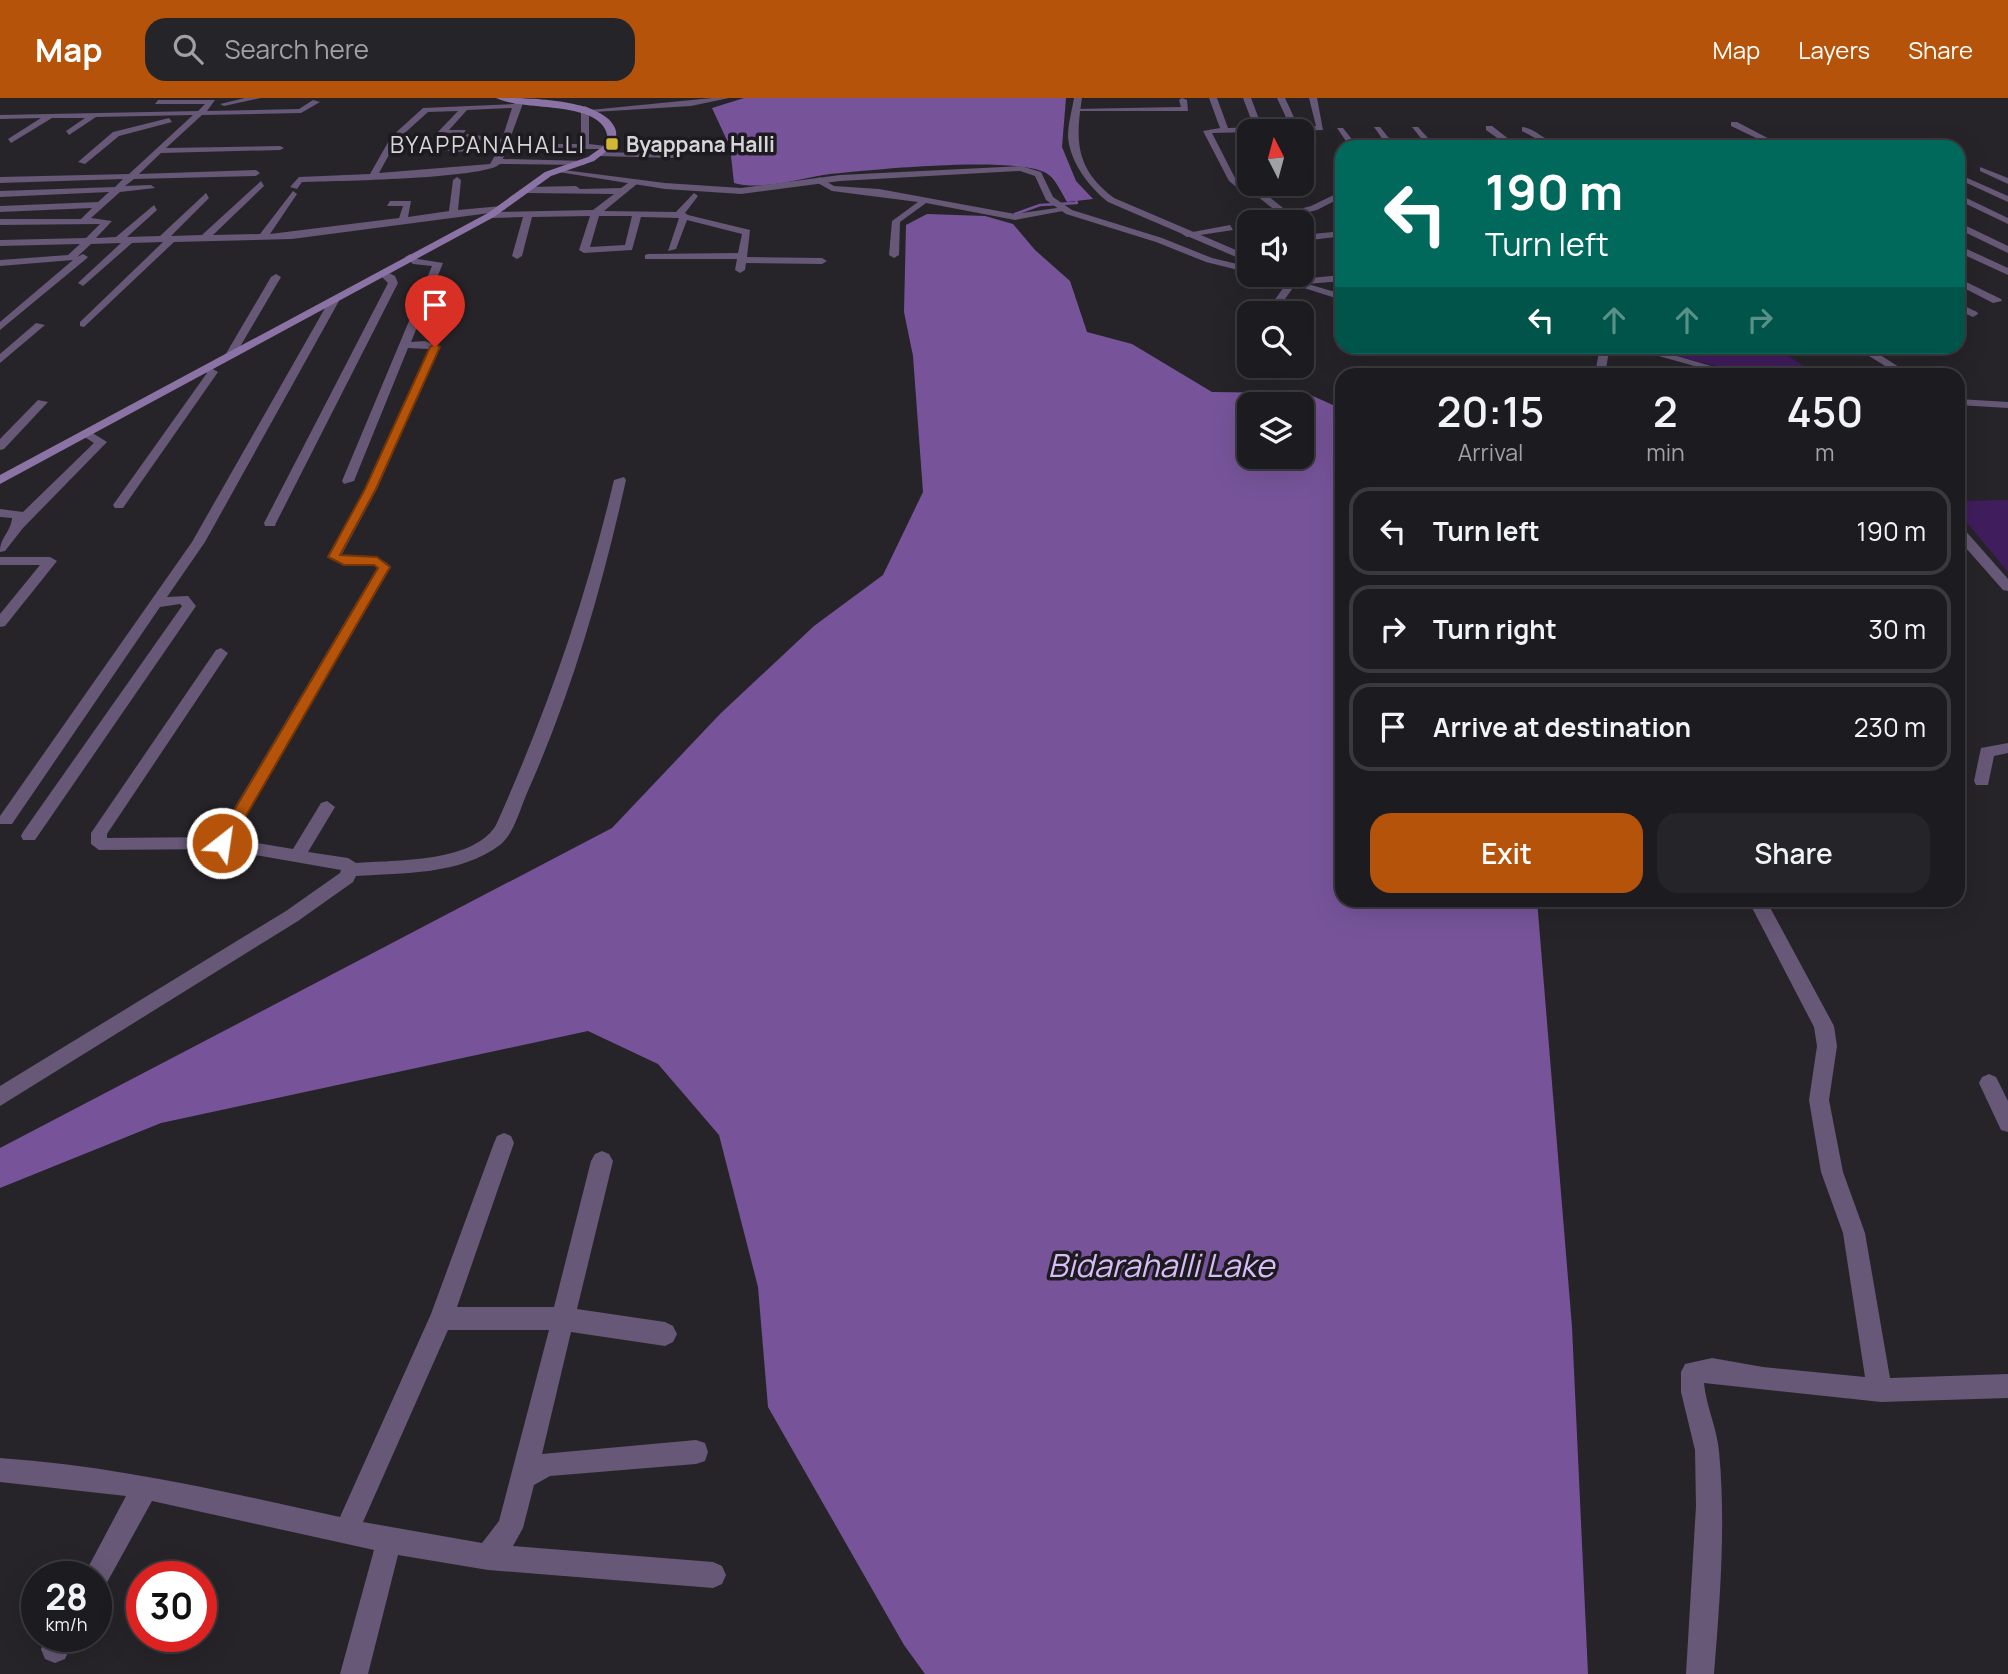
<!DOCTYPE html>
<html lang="en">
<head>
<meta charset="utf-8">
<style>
  :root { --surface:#1c1b1f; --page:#252428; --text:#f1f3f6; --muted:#a0a1a4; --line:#3a393d; --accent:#b45309 }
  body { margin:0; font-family:Manrope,sans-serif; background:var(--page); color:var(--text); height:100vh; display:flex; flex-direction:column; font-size:26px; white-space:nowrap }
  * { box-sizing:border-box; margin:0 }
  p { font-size:23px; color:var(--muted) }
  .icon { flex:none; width:38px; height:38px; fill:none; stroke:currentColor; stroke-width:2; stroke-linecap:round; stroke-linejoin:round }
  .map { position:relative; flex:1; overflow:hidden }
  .panel { position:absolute; left:1335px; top:270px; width:630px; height:539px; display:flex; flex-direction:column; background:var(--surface); border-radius:21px; box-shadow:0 7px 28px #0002,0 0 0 2px var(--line) }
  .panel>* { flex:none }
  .banner { position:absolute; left:1335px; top:42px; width:630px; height:214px; border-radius:21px; box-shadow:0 7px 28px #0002,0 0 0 2px var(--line); background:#00695c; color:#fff; overflow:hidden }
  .needle { width:46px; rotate:354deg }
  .tools { position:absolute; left:1237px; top:21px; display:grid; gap:14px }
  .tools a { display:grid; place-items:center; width:77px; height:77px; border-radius:14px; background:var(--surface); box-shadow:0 7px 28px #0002,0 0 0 2px var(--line); font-size:35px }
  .speed { position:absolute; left:21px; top:1463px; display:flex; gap:14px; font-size:35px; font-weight:700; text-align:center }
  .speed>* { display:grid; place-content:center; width:91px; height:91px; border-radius:50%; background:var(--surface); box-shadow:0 7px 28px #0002,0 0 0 2px var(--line); line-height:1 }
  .speed small { font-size:18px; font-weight:400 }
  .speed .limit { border:10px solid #d22; background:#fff; color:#111 }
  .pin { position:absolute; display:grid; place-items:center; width:60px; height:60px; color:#fff; margin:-72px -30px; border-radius:50% 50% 50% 0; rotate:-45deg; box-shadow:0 0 7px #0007 }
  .pin .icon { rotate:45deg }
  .me { position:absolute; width:77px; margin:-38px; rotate:30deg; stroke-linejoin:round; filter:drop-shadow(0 0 5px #0008) }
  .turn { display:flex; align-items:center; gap:24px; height:147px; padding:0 35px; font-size:32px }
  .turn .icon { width:91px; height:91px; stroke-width:2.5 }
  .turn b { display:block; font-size:49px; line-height:60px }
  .lanes { display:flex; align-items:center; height:66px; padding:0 35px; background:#0003; justify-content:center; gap:35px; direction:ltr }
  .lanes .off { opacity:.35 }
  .eta { display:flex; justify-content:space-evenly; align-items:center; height:119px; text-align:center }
  .eta b { font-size:42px; font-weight:600; line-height:49px }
  .button { display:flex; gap:14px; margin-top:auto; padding:14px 35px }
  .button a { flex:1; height:80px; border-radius:21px; background:var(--accent); color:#fff; font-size:28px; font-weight:600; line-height:80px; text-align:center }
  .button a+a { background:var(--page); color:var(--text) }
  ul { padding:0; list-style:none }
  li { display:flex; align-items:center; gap:21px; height:88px; margin:0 14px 10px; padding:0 21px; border:4px solid var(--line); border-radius:21px }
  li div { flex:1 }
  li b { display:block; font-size:26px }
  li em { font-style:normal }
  header { display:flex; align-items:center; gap:42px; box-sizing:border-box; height:98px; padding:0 35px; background:var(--accent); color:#fff }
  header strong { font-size:33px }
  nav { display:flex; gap:38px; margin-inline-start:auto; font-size:24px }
  .search { width:490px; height:63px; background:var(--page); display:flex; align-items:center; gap:18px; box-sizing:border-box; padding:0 24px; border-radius:21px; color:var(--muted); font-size:26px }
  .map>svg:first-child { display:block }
  .green { fill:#401d5d }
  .water { fill:#77549a; fill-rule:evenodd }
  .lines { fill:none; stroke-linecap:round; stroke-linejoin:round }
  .stream { stroke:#77549a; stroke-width:2.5 }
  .minor { fill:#665876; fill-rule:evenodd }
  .tertiary { fill:#665876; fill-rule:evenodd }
  .secondary { fill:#8b74a5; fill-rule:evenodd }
  .route { fill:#b45309; stroke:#753606; stroke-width:2 }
  .poi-dot { fill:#d3b635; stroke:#1d1a20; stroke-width:2.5 }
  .labels { text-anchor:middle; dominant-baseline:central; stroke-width:7; stroke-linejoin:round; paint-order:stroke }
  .far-poi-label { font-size:21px; font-weight:bold; fill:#d6d5d8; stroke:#1d1a20; text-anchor:start }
  .far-quarter-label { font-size:23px; letter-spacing:2px; fill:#d6d5d8; stroke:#1d1a20 }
  .near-water-label { font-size:32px; font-style:italic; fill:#d7bcf7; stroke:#1d1a20 }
</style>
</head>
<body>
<header>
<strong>Map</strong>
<div class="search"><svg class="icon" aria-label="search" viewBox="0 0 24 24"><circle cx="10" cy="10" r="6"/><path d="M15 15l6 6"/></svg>Search here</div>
<nav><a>Map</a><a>Layers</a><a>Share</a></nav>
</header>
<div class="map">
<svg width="2008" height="1576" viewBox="0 0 2008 1576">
  <rect width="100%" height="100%" fill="#262429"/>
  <g class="green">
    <polygon points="1641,249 1774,249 1816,276 1749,276"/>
    <polygon points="2008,402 2008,474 1958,414 1958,403"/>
  </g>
  <g class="water">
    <path d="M 744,0 L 1066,0 L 1062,49 L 1076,83 L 1093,101 L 1067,104 C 1062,96 1056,82 1049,77 C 1023,56 868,72 830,76 C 800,80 763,93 734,85 L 730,49 L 712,10 Z"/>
    <path d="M 927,116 L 985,118 L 1013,126 L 1035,152 L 1070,183 L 1087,234 L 1132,246 L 1212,294 L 1306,295 L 1342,311 L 1342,802 L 1537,802 L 1572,1229 L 1588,1576 L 925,1576 L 904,1547 L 768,1309 L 758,1189 L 719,1037 L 658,966 L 588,933 L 161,1025 L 0,1090 L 0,1050 L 612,730 L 720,616 L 814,528 L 883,477 L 923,394 L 913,258 L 904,214 L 906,127 ZM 1250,306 L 1302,306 L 1302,359 L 1250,359 Z"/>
  </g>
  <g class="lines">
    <polyline class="stream" points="1015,116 1040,107 1077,105 1074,99"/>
    <g class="minor">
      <polygon points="245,0 261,0 224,8 220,6"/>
      <path d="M 516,0 L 522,0 L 522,8 L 508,46 L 581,46 L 581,10 L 585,8 L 589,10 L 589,46 L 614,49 L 610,51 L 506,51 L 503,61 L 587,63 L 584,67 L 500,66 C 485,81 332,83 302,84 L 297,91 L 290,89 L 299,79 L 370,76 L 391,39 L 423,10 L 514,6 ZM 512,10 L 502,41 L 468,36 L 464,38 L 500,47 L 447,52 L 451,54 L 498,52 L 490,66 L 379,75 L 397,42 L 428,14 L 458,13 L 438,34 L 463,36 L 466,32 L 449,32 L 467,12 Z"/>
      <polygon points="712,0 729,0 691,8 594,14 590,12"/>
      <polygon points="1182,0 1187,2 1188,13 1076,13 1072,11 1181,9 1179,2"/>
      <polygon points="1209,0 1217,0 1228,30 1254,29 1243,0 1251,0 1262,29 1290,28 1277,0 1285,0 1298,28 1316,28 1309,0 1317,0 1323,32 1212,35 1235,80 1246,88 1263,94 1288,114 1311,108 1342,93 1342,99 1317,112 1289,119 1283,124 1274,124 1281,117 1257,98 1240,92 1229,83 1203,33 1220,30"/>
      <path d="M 158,2 L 215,2 L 207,13 L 299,11 L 313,2 L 320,4 L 301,15 L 202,17 L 166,50 L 280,48 L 284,50 L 280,52 L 161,55 L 139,76 L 256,72 L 260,75 L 256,78 L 134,81 L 125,88 L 151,87 L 155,90 L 120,94 L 91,120 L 112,123 L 96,140 L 116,139 L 154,107 L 157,112 L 127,139 L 160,138 L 206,95 L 209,100 L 171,138 L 202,137 L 261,83 L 264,88 L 213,137 L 260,136 L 293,93 L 297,96 L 270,136 L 399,120 L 403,108 L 387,108 L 390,103 L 411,103 L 408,119 L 449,113 L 453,82 L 457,79 L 461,82 L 458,112 L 502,108 L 506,111 L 494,114 L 593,112 L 614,96 L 528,95 L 524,92 L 528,89 L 576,88 L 580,91 L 621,90 L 634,81 L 637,86 L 604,113 L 676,114 L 694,95 L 698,98 L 685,115 L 688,117 L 750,132 L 747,159 L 822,160 L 827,163 L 822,166 L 746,165 L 745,172 L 740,175 L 735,172 L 737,161 L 645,161 L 645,157 L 648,156 L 738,155 L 742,136 L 687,122 L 676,151 L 668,153 L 679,120 L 641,119 L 632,152 L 584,155 L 579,152 L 590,118 L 532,119 L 522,158 L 517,161 L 512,158 L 523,119 L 491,120 L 487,117 L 490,115 L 292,141 L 174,144 L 84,229 L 80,228 L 80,224 L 163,144 L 132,145 L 83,188 L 78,185 L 80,183 L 121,145 L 91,146 L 77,159 L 83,156 L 88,159 L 86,161 L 0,232 L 0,224 L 73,162 L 0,168 L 0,162 L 68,157 L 80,146 L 0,148 L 0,142 L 86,140 L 100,126 L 0,127 L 0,121 L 81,121 L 92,110 L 0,114 L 0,108 L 98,104 L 109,94 L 0,99 L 0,93 L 115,89 L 123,81 L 0,85 L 0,79 L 129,76 L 193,17 L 96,19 L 69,37 L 66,33 L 85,20 L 52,20 L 11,45 L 8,41 L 41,20 L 0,21 L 0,17 L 198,13 L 205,6 L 155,6 ZM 599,118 L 632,118 L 625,147 L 590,149 Z"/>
      <polygon points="169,20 172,24 119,38 85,66 78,64 113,34"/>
      <polygon points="1731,24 1737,24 1785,49 1775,49 1731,28"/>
      <polygon points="1486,28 1492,28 1519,49 1510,49 1486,32"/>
      <polygon points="1374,29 1380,29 1396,49 1388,49"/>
      <polygon points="1412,29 1418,29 1436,49 1428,49"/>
      <path d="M 1522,29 C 1535,30 1543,42 1555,44 C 1564,46 1571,42 1579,45 L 1557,49 L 1527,49 L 1544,45 L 1522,33 Z"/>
      <polygon points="1337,30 1343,30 1358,49 1350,49"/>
      <polygon points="600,54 676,56 680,58 676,60 597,58"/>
      <polygon points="1980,69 2008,80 2008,86 1980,73"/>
      <polygon points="1958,76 2008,98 2008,104 1958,81"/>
      <polygon points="819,79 834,88 879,91 1015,116 1064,109 1068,112 1015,122 926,105 900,124 899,157 894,160 889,157 892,123 918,104 832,93 816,84"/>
      <polygon points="1958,96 2008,120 2008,126 1958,102"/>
      <polygon points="1958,124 2008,148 2008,155 1958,131"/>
      <polygon points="1230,127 1233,132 1187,139 1182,136"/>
      <polygon points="1333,134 1338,137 1336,139 1302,143 1302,137"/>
      <polygon points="1958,147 2008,170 2008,177 1958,154"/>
      <path d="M 410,156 L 418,161 L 443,165 L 411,244 L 425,243 L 440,249 L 377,391 L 341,458 C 359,465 376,452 391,469 L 233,741 L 293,751 L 321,705 L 327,703 L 335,709 L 308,754 L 348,760 L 356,765 C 394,762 477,765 497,725 C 548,610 585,504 614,382 L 624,379 L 626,382 C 602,490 572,594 527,695 C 520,711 514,736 500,747 C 460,777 403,775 356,778 L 353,784 L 298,823 L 0,1008 L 0,988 L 286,813 L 340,775 L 341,772 L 222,751 L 99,752 L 91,746 L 91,735 L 216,552 L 221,550 L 228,555 L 107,736 L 107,740 L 217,739 L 377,470 L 374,467 L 344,468 L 327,459 L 365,391 L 429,251 L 408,250 L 354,383 L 344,386 L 342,383 L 432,168 L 413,166 L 405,159 Z"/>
      <polygon points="383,172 395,178 398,185 276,425 275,428 265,428 264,425 388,185 378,175"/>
      <polygon points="276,176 281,179 234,259 225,261 224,259 271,179"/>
      <polygon points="1342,177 1342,183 1295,187 1275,215 1265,215 1289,182"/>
      <polygon points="1958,180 2001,201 2002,203 1993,205 1958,187"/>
      <polygon points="334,200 339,203 205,444 167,499 188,498 196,508 35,742 23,742 21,738 23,734 182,508 180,506 160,509 12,726 0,726 0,718 192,444 329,203"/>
      <polygon points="1958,205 1977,214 1978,216 1973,219 1958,212"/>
      <polygon points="36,225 45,227 0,265 0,256"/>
      <polygon points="1600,248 1610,248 1605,276 1595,276"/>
      <polygon points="1853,248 1866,248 1910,276 1898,276"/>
      <polygon points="207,268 218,274 123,410 115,410 113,407 207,275 202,271"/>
      <polygon points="38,302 48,304 4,351 0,352 0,341"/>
      <path d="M 83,334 L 91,334 L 107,344 L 23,430 L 5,453 L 0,454 C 0,439 11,434 12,420 L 0,419 L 0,411 L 23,414 L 94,345 L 83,338 Z"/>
      <polygon points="1958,429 1963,430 2008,481 2008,493 2003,492 1958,441"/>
      <polygon points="0,459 50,459 57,463 5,528 0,529 0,516 40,467 0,467"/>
      <polygon points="2008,645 2008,655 1994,658 1988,687 1976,687 1974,683 1981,650"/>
      <path d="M 1748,802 L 1766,802 L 1834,928 L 1837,948 L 1829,1002 L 1843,1074 L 1865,1135 L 1890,1280 L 2008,1276 L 2008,1300 L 1881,1304 L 1704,1285 C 1706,1308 1717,1330 1719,1353 C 1726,1427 1720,1502 1714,1576 L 1686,1576 L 1696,1408 L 1695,1352 L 1681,1294 L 1681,1274 L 1685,1266 L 1712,1260 L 1763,1269 L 1865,1279 L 1843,1135 L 1821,1074 L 1809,1002 L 1817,948 L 1814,929 Z"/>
      <polygon points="1989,976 1996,979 2008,1003 2008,1034 2001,1032 1979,985 1982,979"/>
      <path d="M 504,1035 L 511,1038 L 514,1045 L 457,1209 L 554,1209 L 591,1063 L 595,1056 L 602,1053 L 609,1056 L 613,1063 L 577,1211 L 665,1224 L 673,1228 L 677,1236 L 673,1244 L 665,1248 L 571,1234 L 542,1356 L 696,1342 L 705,1345 L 708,1354 L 705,1363 L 696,1366 L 550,1378 L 534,1387 L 523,1430 L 513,1448 L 713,1464 L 722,1468 L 726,1477 L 722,1486 L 713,1490 L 488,1472 L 398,1457 L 368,1576 L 340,1576 L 374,1452 L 152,1403 L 105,1488 L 96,1492 L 96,1479 L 83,1479 L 126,1398 L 0,1384 L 0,1360 C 116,1368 227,1394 340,1419 L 431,1216 L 494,1045 L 497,1038 ZM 448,1232 L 549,1232 L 499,1423 L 482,1445 L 363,1424 Z"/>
      <polygon points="47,1538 75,1538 65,1561 55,1565 45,1561 41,1551"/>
    </g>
    <g class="tertiary">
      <path d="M 1074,0 L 1082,0 C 1075,44 1076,71 1114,100 L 1250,158 L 1250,165 L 1108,104 C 1089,89 1070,64 1068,39 C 1068,26 1072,12 1074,0 Z"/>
      <polygon points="1021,68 1041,74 1053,99 1072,112 1162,140 1212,160 1250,169 1250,175 1206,164 1156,144 1066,116 1046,102 1035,78 1020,73 840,83 741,96 665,91 552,73 556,71 665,85 741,90 840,77"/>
      <polygon points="1263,177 1277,177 1342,196 1342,202"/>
      <polygon points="1623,248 1642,248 1739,276 1723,276"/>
      <polygon points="1958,301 2008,304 2008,310 1958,307"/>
    </g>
    <path class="secondary" d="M 496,0 C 525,0 602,0 615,30 C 617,34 616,41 616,46 L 594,63 L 551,78 L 494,119 L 0,386 L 0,377 L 488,115 L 545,74 L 588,59 L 608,45 C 610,0 526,15 496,0 Z"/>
  </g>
  <polygon class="route" points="435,246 440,249 376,391 340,457 377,459 390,469 228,749 217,749 217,741 378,470 374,467 344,467 328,459 365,391 430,249"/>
  <rect class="poi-dot" x="605" y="39" width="14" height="14" rx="3.5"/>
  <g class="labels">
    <g class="far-poi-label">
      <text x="626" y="46">Byappana Halli</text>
    </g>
    <g class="far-quarter-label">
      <text x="488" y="46">BYAPPANAHALLI</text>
    </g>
    <g class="near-water-label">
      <text x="1161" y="1167">Bidarahalli Lake</text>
    </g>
  </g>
</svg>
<div class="tools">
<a><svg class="needle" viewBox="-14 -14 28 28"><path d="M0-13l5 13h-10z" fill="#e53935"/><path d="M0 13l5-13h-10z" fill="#a0a1a4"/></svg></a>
<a><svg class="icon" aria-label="sound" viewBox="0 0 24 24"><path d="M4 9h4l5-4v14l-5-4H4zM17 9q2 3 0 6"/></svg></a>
<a><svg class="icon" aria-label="search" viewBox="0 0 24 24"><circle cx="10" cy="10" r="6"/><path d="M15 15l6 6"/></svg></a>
<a><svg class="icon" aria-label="layers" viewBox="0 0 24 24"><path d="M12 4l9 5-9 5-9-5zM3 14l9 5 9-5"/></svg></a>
</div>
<div class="speed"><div>28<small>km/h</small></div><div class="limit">30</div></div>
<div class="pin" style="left:435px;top:249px;background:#d93025"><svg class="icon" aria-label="arrive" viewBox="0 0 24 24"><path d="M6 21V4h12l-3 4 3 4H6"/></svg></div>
<svg class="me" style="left:222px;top:745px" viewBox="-20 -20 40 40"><circle r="17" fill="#b45309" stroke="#fff" stroke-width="3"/><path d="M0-11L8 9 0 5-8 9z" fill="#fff"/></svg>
<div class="banner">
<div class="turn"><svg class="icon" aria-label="left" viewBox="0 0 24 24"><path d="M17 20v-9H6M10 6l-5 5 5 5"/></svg><div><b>190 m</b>Turn left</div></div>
<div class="lanes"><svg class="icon" aria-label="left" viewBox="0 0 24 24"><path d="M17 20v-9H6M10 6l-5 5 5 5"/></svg><svg class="icon off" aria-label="ahead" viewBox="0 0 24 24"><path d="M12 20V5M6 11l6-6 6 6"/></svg><svg class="icon off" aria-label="ahead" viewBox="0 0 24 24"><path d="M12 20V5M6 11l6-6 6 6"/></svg><svg class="icon off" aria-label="right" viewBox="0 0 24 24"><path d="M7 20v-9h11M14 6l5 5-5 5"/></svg></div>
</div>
<section class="panel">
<div class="eta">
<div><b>20:15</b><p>Arrival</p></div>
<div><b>2</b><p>min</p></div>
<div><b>450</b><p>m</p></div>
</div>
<ul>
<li><svg class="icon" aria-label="left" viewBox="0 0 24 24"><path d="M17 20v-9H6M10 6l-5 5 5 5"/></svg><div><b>Turn left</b></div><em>190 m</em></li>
<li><svg class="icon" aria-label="right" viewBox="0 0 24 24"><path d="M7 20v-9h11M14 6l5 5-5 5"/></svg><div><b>Turn right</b></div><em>30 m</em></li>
<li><svg class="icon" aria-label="arrive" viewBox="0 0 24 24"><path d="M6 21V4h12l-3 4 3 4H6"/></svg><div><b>Arrive at destination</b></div><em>230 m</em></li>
</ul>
<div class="button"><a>Exit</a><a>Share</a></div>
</section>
</div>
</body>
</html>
